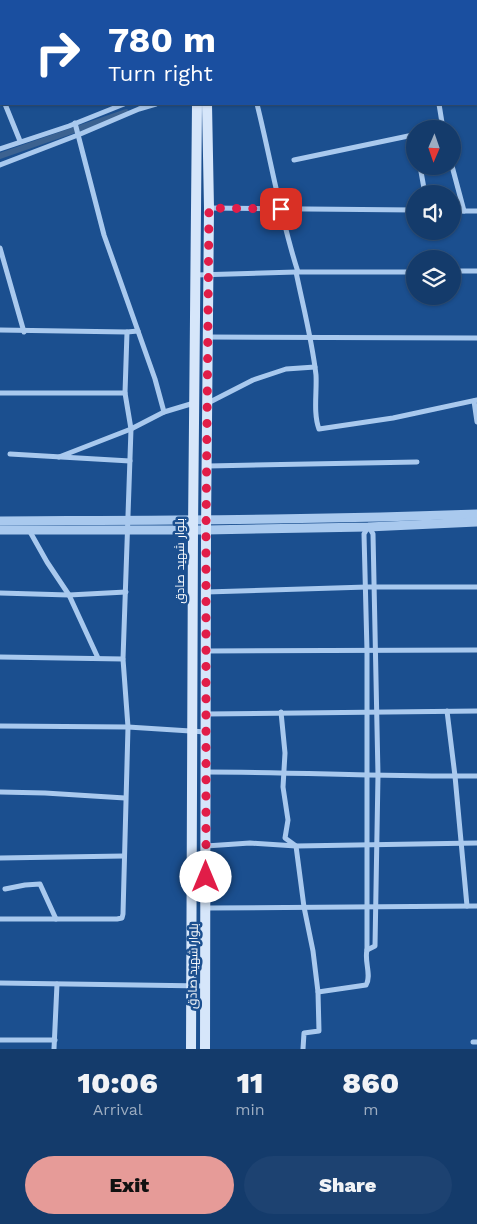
<!DOCTYPE html>
<html lang="en">
<head>
<meta charset="utf-8">
<style>
  :root { --surface:#143b6b; --page:#1d4271; --text:#f1f3f6; --muted:#9dadc1; --line:#33557e; --accent:#e69b98 }
  body { margin:0; font-family:"Work Sans",Cairo,sans-serif; background:var(--page); color:var(--text); height:100vh; display:flex; flex-direction:column; font-size:19px; white-space:nowrap }
  * { box-sizing:border-box; margin:0 }
  p { font-size:16px; color:var(--muted) }
  .icon { flex:none; width:28px; height:28px; fill:none; stroke:currentColor; stroke-width:2; stroke-linecap:round; stroke-linejoin:round }
  .map { position:relative; height:1049px; overflow:hidden }
  .sheet { display:flex; flex-direction:column; background:var(--surface); flex:1 }
  .sheet>* { flex:none }
  .hud { position:absolute; left:0px; top:0px; width:478px; height:105px; box-shadow:0 1px 4px #0004,0 0 0 1px var(--line); background:#1a4fa0; color:#fff; overflow:hidden }
  .needle { width:32px; rotate:182deg }
  .tools { position:absolute; left:406px; top:120px; display:grid; gap:10px }
  .tools a { display:grid; place-items:center; width:55px; height:55px; border-radius:50%; background:var(--surface); box-shadow:0 1px 4px #0004,0 0 0 1px var(--line); font-size:25px }
  .pin { position:absolute; display:grid; place-items:center; width:42px; height:42px; color:#fff; margin:-21px; border-radius:10px; box-shadow:0 2px 8px #0006 }
  .me { position:absolute; width:55px; margin:-28px; rotate:0deg; stroke-linejoin:round; filter:drop-shadow(0 0 4px #0008) }
  .turn { display:flex; align-items:center; gap:18px; height:105px; padding:0 25px; font-size:22px }
  .turn .icon { width:65px; height:65px; stroke-width:2.5 }
  .turn b { display:block; font-size:35px; line-height:42px }
  .eta { display:flex; justify-content:space-evenly; align-items:center; height:85px; text-align:center }
  .eta b { font-size:30px; font-weight:800; line-height:35px }
  .action { display:flex; gap:10px; margin-top:auto; padding:10px 25px }
  .action a { flex:1; height:58px; border-radius:30px; background:var(--accent); color:#111; font-size:20px; font-weight:800; line-height:58px; text-align:center }
  .action a+a { background:var(--page); color:var(--text) }
  .map>svg:first-child { display:block }
  .lines { fill:none; stroke-linecap:round; stroke-linejoin:round }
  .canal { stroke:#3c6290; stroke-width:6 }
  .minor { stroke:#a9c9ee; stroke-width:5 }
  .tertiary { stroke:#a9c9ee; stroke-width:9 }
  .secondary { stroke:#d6e6fa; stroke-width:10 }
  .route { stroke:#e11d48; stroke-width:9; stroke-dasharray:0 16.2 }
  .labels { text-anchor:middle; dominant-baseline:central; stroke-width:5; stroke-linejoin:round; paint-order:stroke }
  .street-label { font-size:12px; fill:#fff; stroke:#1b4f8f }
</style>
</head>
<body>
<div class="map">
<svg width="477" height="1049" viewBox="0 0 477 1049">
  <rect width="100%" height="100%" fill="#1b4f8f"/>
  <g class="lines">
    <g class="canal">
      <polyline points="476,41 477,41"/>
      <polyline points="0,156 126,112"/>
    </g>
    <g class="minor">
      <polyline points="390,0 390,1"/>
      <polyline points="438,0 438,1"/>
      <polyline points="476,36 477,36"/>
      <polyline points="476,46 477,46"/>
      <polyline points="0,91 1,94"/>
      <polyline points="5,104 20,141"/>
      <path d="M 257,104 C 271,160 280,217 298,272"/>
      <polyline points="439,104 443,129"/>
      <polyline points="75,123 104,235 155,379 164,412"/>
      <polyline points="0,149 69,126 124,104"/>
      <polyline points="294,160 413,135 415,138"/>
      <polyline points="0,165 78,135 139,109 156,104"/>
      <polyline points="420,166 425,194"/>
      <polyline points="452,166 464,211"/>
      <polyline points="209,208 415,210"/>
      <polyline points="452,211 477,211"/>
      <polyline points="0,248 24,332"/>
      <polyline points="452,271 477,271"/>
      <path d="M 296,272 C 303,306 312,340 316,375 C 317,392 313,413 319,429 L 393,418 L 477,400"/>
      <polyline points="196,275 296,272 415,272"/>
      <polyline points="0,330 127,332 138,331"/>
      <polyline points="208,337 477,338"/>
      <polyline points="0,393 125,393"/>
      <polyline points="474,401 477,422"/>
      <polyline points="208,403 253,380 286,369 315,367"/>
      <polyline points="10,454 130,461"/>
      <polyline points="59,457 131,429 164,412 194,403"/>
      <polyline points="208,466 417,462"/>
      <polyline points="29,530 47,562 69,595 98,658"/>
      <polyline points="206,592 367,587 477,587"/>
      <polyline points="0,593 69,595 126,592"/>
      <polyline points="205,651 477,650"/>
      <polyline points="0,657 123,659"/>
      <polyline points="447,711 455,776 467,906"/>
      <polyline points="281,712 285,753 283,787 288,820 285,838 296,846 304,907 313,951 318,992 319,1031 304,1033 303,1049"/>
      <polyline points="206,714 477,711"/>
      <polyline points="0,726 128,727 206,732"/>
      <path d="M 206,772 C 296,772 387,777 477,776"/>
      <polyline points="0,792 45,793 125,798"/>
      <polyline points="206,846 250,843 296,846 477,843"/>
      <polyline points="0,858 124,856"/>
      <polyline points="5,889 25,885 40,884 56,919"/>
      <polyline points="206,908 477,906"/>
      <polyline points="0,919 117,919 122,918 123,914 128,727 123,659 131,429 125,393 127,332"/>
      <polyline points="367,950 375,946 378,775 373,534 369,527"/>
      <polyline points="0,983 205,986"/>
      <path d="M 318,992 L 366,985 C 372,976 364,961 367,950 L 367,651 L 364,534 L 368,527"/>
      <polyline points="0,1040 55,1040"/>
      <polyline points="473,1042 477,1042"/>
      <polyline points="54,1049 57,984"/>
    </g>
    <g class="tertiary">
      <path d="M 0,521 C 159,520 318,520 477,514"/>
      <polyline points="0,530 206,530 368,527 477,522"/>
    </g>
    <g class="secondary">
      <polyline points="206,0 206,1"/>
      <polyline points="198,1 198,0"/>
      <polyline points="191,1049 193,530 197,104"/>
      <polyline points="205,1049 206,530 209,208 207,104"/>
    </g>
  </g>
  <g class="lines">
    <polyline class="route" points="206,877 206,530 209,208 281,209"/>
  </g>
  <g class="labels">
    <g class="street-label">
      <text transform="translate(180 561) rotate(-90)">بلوار شهید صادق</text>
      <text transform="translate(193 966) rotate(-89)">بلوار شهید صادق</text>
    </g>
  </g>
</svg>
<div class="tools">
<a><svg class="needle" viewBox="-14 -14 28 28"><path d="M0-13l5 13h-10z" fill="#e53935"/><path d="M0 13l5-13h-10z" fill="#9dadc1"/></svg></a>
<a><svg class="icon" aria-label="sound" viewBox="0 0 24 24"><path d="M4 9h4l5-4v14l-5-4H4zM17 9q2 3 0 6"/></svg></a>
<a><svg class="icon" aria-label="layers" viewBox="0 0 24 24"><path d="M12 4l9 5-9 5-9-5zM3 14l9 5 9-5"/></svg></a>
</div>
<div class="pin" style="left:281px;top:209px;background:#d93025"><svg class="icon" aria-label="arrive" viewBox="0 0 24 24"><path d="M6 21V4h12l-3 4 3 4H6"/></svg></div>
<svg class="me" style="left:206px;top:877px" viewBox="-20 -20 40 40"><circle r="19" fill="#fff"/><path d="M0-13L10 11 0 6-10 11z" fill="#e11d48"/></svg>
<div class="hud">
<div class="turn"><svg class="icon" aria-label="right" viewBox="0 0 24 24"><path d="M7 20v-9h11M14 6l5 5-5 5"/></svg><div><b>780 m</b>Turn right</div></div>
</div>
</div>
<section class="sheet">
<div class="eta">
<div><b>10:06</b><p>Arrival</p></div>
<div><b>11</b><p>min</p></div>
<div><b>860</b><p>m</p></div>
</div>
<div class="action"><a>Exit</a><a>Share</a></div>
</section>
</body>
</html>
